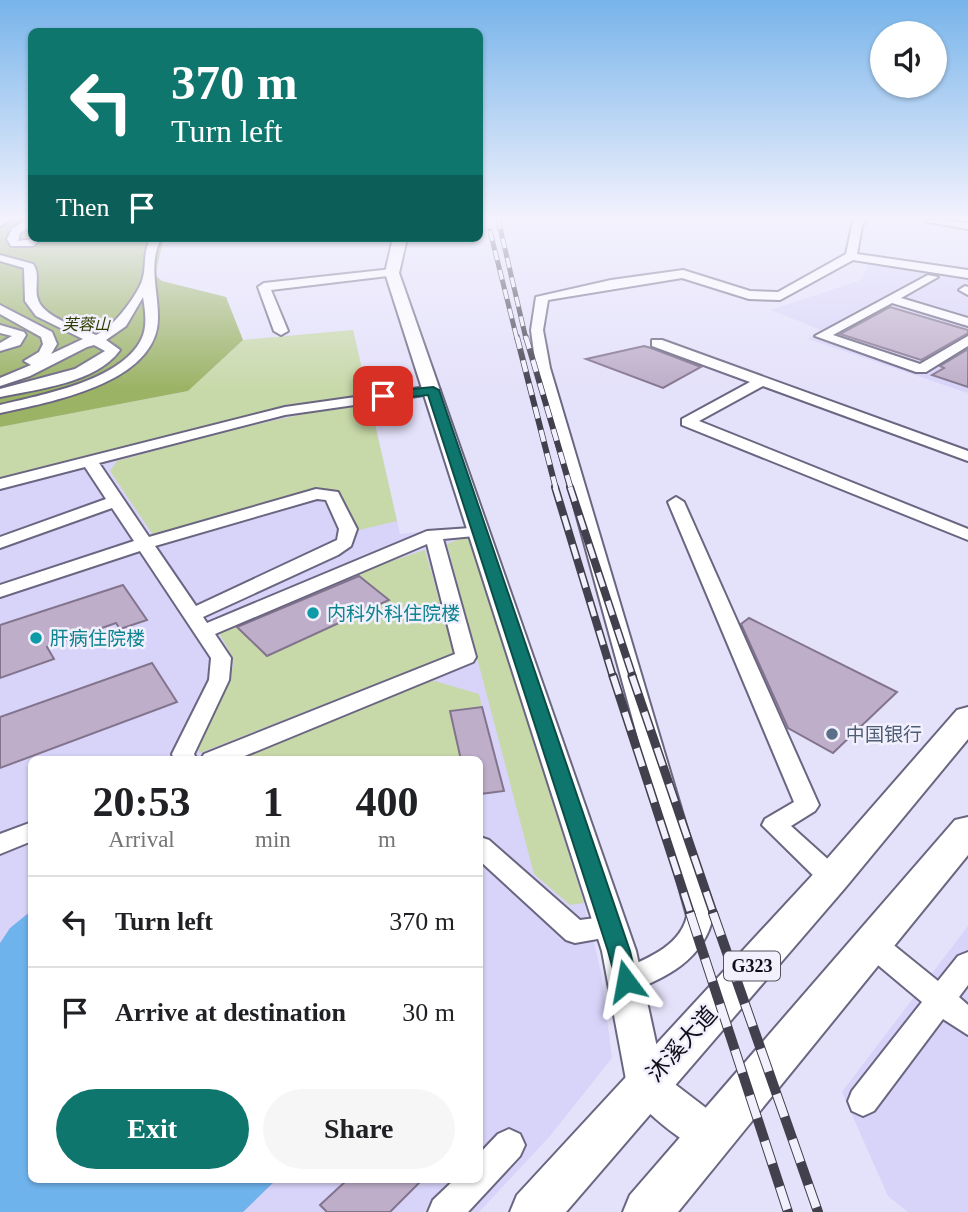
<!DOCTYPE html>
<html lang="en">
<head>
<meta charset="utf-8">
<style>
  :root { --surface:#fff; --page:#f6f6f6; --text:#202124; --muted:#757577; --line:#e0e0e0; --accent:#0f766e }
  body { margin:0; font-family:"Times New Roman","Noto Sans SC",serif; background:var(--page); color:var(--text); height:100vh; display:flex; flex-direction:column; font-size:26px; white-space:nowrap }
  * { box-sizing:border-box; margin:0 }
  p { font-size:23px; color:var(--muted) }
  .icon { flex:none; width:38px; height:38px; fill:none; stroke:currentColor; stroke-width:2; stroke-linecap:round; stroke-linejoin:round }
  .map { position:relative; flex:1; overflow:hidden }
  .sheet { position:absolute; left:28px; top:756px; width:455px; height:427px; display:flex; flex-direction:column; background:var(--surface); border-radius:10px; box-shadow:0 2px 5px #0004 }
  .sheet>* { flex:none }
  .top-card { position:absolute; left:28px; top:28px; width:455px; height:214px; border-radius:10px; box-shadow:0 2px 5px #0004; background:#0f766e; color:#fff; overflow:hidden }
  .controls { position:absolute; left:870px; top:21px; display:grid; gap:14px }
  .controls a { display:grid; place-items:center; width:77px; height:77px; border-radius:50%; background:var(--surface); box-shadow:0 2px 5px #0004; font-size:35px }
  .pin { position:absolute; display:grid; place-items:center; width:60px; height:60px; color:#fff; margin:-30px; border-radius:14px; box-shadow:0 4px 10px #0006 }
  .me { position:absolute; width:77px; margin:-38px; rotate:347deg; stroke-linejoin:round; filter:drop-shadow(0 0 5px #0008) }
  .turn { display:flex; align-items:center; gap:24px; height:147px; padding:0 28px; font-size:32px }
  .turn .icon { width:91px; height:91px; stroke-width:2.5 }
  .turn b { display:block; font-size:49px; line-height:60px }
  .then { display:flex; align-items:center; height:66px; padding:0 28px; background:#0003; gap:14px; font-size:26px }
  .eta { display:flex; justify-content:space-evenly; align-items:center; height:119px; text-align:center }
  .eta b { font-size:42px; font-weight:700; line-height:49px }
  .button { display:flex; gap:14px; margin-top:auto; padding:14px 28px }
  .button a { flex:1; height:80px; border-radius:42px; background:var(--accent); color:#fff; font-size:28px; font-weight:700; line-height:80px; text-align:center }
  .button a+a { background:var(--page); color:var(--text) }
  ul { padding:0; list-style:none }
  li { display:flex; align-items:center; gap:21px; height:91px; padding:0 28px; border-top:2px solid var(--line) }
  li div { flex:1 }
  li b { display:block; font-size:26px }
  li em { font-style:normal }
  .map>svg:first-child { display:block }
  .built { fill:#d8d3f9; fill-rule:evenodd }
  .green { fill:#c8d9a9 }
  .forest { fill:#9bb365 }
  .water { fill:#6fb3ec }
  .building { fill:#beaec9; stroke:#83748d; stroke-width:2 }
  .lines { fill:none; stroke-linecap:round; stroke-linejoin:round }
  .minor-casing { stroke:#6a6681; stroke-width:4 }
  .major-casing { stroke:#6a6681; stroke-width:4 }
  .highway-casing { stroke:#6a6681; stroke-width:4 }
  .minor { fill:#fff; fill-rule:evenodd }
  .major { fill:#fff; fill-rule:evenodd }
  .highway { fill:#fff; fill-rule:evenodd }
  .rail-far4-casing { stroke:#42404d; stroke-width:5 }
  .rail-far3-casing { stroke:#42404d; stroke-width:6 }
  .rail-far2-casing { stroke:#42404d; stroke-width:8 }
  .rail-far1-casing { stroke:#42404d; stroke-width:9 }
  .rail-casing { stroke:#42404d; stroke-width:10 }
  .rail-far4 { stroke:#f2f0fd; stroke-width:3.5; stroke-dasharray:10; stroke-linecap:butt }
  .rail-far3 { stroke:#f2f0fd; stroke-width:4.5; stroke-dasharray:12; stroke-linecap:butt }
  .rail-far2 { stroke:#f2f0fd; stroke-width:5; stroke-dasharray:15; stroke-linecap:butt }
  .rail-far1 { stroke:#f2f0fd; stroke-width:6; stroke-dasharray:19; stroke-linecap:butt }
  .rail { stroke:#f2f0fd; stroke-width:8; stroke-dasharray:24; stroke-linecap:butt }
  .route { fill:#0f766e; stroke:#0a4d48; stroke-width:2 }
  .culture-dot { fill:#0f9aa8; stroke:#f2f0fd; stroke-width:2.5 }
  .service-dot { fill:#5c6f8a; stroke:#f2f0fd; stroke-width:2.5 }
  .labels { text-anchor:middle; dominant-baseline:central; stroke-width:5; stroke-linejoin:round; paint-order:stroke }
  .far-park-label { font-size:16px; font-style:italic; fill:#303e01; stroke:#f2f0fd }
  .shield { fill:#f2f0fd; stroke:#54525d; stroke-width:2 }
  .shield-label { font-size:18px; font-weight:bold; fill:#100e18 }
  .culture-label { font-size:19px; fill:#0d838f; stroke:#f2f0fd; text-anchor:start }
  .service-label { font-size:19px; fill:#4e5e75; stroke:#f2f0fd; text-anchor:start }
  .near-street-label { font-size:23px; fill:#100e18; stroke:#f2f0fd }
</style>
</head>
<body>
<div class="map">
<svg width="968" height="1212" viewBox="0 0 968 1212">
  <rect width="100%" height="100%" fill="#e4e1fa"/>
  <g class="built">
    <polygon points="870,260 968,275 968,393 808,339 821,330 771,310 861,280"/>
    <path d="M 353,330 L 400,534 L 467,527 L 584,903 L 601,972 L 612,1058 L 550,1136 L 479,1212 L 0,1212 L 0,427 L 188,391 L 243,340 ZM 32,760 L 480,760 L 480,1180 L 32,1180 Z"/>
    <polygon points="968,926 968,1212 908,1212 888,1196 842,1092"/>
  </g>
  <g class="green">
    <polygon points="353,330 368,395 283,408 0,480 0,427 188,391 243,340"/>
    <path d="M 370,402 L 397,521 L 355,531 L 333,492 L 319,490 L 153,535 L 110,471 L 117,461 C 201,438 284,415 370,402 Z"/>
    <polygon points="469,535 584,903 570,905 534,874 447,544"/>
    <polygon points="425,550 454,653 200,753 195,742 233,667 232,656 219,633 235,625 267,656 389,601 355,573"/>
    <polygon points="435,681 479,694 482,707 450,711 461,759 231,760 421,682"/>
  </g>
  <polygon class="forest" points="0,219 31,219 32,238 164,238 155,275 162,281 226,297 243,340 188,391 0,427"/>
  <polygon class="water" points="31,911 32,1180 276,1180 243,1212 0,1212 0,943 10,928"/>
  <g class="building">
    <polygon points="890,307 968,330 968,333 921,360 840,334"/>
    <polygon points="644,346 651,348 701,367 663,388 586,359"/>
    <polygon points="968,349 968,387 932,375 944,368 940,366"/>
    <polygon points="359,576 389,600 267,656 237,627"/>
    <polygon points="123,585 147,620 120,629 116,623 47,647 54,659 0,678 0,625"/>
    <polygon points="749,618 897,692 833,753 788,728 741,624"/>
    <polygon points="152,663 177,702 0,768 0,717"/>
    <polygon points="482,707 504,791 480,794 480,760 461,760 450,711"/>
    <polygon points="347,1180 422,1180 390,1212 327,1212 320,1205"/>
  </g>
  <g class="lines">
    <defs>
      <g id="minor">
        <polygon points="0,219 12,219 0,226"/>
        <polygon points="27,219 32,219 32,226 20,233 18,241 42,238 33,246 11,246 7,239 12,229"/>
        <path d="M 856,219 L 867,219 L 862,226 L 857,254 L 968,270 L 968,278 L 853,260 L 780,300 L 749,299 L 682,278 L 548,300 L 543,330 L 550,368 L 713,916 C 705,959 665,979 626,993 L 616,990 L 612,981 L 616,972 C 643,960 680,948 687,916 L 536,368 L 531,330 L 536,297 L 611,280 L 683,270 L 750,291 L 778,292 L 846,254 L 852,226 Z"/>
        <polygon points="923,219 968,223 968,229 928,222"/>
        <path d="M 151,238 L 161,238 C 148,265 158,289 158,317 C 159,383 49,402 0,413 L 0,405 C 41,395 120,381 141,340 C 148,327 145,310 143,297 L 126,326 L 106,340 L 120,350 C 96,383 38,389 0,397 L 0,389 L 75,369 L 105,351 L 94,345 L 87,347 L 30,376 L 0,386 L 0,378 L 31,365 L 24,361 L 39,352 L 43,344 L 41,337 L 0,314 L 0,305 L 52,332 L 57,344 L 51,354 L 83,339 L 36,316 L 25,301 L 24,268 L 0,261 L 0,255 L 33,264 C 40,274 35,285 37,296 C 40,317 79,327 96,335 C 112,329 136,297 142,281 C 147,267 142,254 151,238 Z"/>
        <polygon points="392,269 398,273 396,275 271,290 288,331 281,335 274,331 258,287 264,283"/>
        <polygon points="928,275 938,277 901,298 968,318 968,326 892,303 833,335 920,364 968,336 968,346 926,372 916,372 815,336"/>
        <polygon points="965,286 968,287 968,295 959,290"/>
        <polygon points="0,325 24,332 26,335 20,345 0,351 0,343 12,336 0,333"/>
        <polygon points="652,340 662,340 968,451 968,461 763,386 699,421 968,529 968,540 682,425 682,419 750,382 652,346"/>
        <path d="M 433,386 L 440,390 L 438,393 L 285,415 L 99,463 L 149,537 L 316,489 L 338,492 L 340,496 L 357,529 L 351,546 L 338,555 L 203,617 L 207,623 L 427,531 L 485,527 L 488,531 L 485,535 L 443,539 L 476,657 L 473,662 L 235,760 L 201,760 L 204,754 L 455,654 L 427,544 L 215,634 L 231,658 L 229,680 L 194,754 L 197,760 L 174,760 L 172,754 L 209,680 L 211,658 L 140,551 L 0,597 L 0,585 L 134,541 L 112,508 L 0,548 L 0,537 L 106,499 L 85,467 L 0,489 L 0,479 L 285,407 ZM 317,499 L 326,500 L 339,529 L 337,540 L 196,606 L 155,546 Z"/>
        <polygon points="676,497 684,502 819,805 815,811 791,826 841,871 845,878 841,885 832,888 823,885 762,825 765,819 794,802 668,502"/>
        <polygon points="32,822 32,841 0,854 0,834"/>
        <polygon points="480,837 489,840 580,920 611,916 620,919 624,927 620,935 575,943 566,940 480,861"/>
        <polygon points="870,931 880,934 938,981 958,956 968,952 968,985 959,997 968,1005 968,1035 943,1019 874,1111 863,1116 852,1111 848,1101 852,1091 922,1002 860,950 857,942 860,934"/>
        <polygon points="509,1129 520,1134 525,1145 520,1156 468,1212 428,1212 433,1200 454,1180 480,1180 480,1153 498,1134"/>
      </g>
      <path id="major" d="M 393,238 L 407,238 L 399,273 L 636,951 L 663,1075 L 723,1121 L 729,1135 L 723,1149 L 709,1154 C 685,1145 637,1108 627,1085 L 602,951 L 385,273 Z"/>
      <g id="highway">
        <polygon points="968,707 968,739 845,888 566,1212 510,1212 517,1195 819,868 957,710"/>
        <polygon points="968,817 968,855 678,1212 623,1212 630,1195 955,820"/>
      </g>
    </defs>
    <use href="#minor" class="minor-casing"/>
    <use href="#major" class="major-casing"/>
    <use href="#highway" class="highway-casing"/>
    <use href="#minor" class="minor"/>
    <use href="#major" class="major"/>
    <use href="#highway" class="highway"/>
    <defs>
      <g id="rail-far4">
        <polyline points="498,219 526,339"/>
        <polyline points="490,231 517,339"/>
      </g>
      <g id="rail-far3">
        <polyline points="517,337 556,489"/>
        <polyline points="526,337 571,489"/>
      </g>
      <g id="rail-far2">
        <polyline points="555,487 613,677"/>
        <polyline points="570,487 633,677"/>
      </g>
      <g id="rail-far1">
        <polyline points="613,676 691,915"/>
        <polyline points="632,676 714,915"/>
      </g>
      <g id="rail">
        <polyline points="690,913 788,1212"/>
        <polyline points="713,913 818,1212"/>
      </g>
    </defs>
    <use href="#rail-far4" class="rail-far4-casing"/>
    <use href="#rail-far3" class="rail-far3-casing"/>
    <use href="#rail-far2" class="rail-far2-casing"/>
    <use href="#rail-far1" class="rail-far1-casing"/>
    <use href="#rail" class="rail-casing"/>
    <use href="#rail-far4" class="rail-far4"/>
    <use href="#rail-far3" class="rail-far3"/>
    <use href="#rail-far2" class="rail-far2"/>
    <use href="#rail-far1" class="rail-far1"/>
    <use href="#rail" class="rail"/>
  </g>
  <linearGradient id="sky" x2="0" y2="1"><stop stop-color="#77b4ea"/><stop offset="0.56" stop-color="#f3f2fd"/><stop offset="1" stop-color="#f3f2fd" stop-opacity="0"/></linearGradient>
  <rect width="968" height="389" fill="url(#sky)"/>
  <polygon class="route" points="433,387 439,390 630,951 637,981 634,988 626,991 618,988 608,951 428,395 383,400 377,396 383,392"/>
  <g class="culture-dot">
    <circle cx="313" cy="613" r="7"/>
    <circle cx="36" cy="638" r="7"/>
  </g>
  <circle class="service-dot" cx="832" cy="734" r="7"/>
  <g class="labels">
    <g class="far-park-label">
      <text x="86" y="324">芙蓉山</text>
    </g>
    <rect class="shield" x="724" y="951.5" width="56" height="29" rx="5"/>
    <g class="shield-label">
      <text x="752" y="966">G323</text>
    </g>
    <g class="culture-label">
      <text x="327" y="613">内科外科住院楼</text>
      <text x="50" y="638">肝病住院楼</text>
    </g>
    <g class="service-label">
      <text x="846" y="734">中国银行</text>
    </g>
    <g class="near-street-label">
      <text transform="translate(682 1044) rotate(-48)">沐溪大道</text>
    </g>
  </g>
</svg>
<div class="controls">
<a><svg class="icon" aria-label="sound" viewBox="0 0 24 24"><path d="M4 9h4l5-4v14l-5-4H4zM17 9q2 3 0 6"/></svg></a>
</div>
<div class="pin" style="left:383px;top:396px;background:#d93025"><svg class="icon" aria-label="arrive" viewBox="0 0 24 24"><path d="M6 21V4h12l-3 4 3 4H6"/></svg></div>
<svg class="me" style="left:626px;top:981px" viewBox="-20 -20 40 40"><path d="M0-17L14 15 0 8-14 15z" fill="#0f766e" stroke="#fff" stroke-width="4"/></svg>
<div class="top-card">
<div class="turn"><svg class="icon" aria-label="left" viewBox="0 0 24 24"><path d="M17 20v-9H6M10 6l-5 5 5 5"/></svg><div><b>370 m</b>Turn left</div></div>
<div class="then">Then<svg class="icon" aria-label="arrive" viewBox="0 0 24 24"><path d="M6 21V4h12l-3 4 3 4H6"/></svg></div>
</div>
<section class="sheet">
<div class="eta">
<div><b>20:53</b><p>Arrival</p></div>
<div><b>1</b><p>min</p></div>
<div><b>400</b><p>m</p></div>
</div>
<ul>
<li><svg class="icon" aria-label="left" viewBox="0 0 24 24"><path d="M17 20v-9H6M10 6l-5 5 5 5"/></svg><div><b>Turn left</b></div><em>370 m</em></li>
<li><svg class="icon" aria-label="arrive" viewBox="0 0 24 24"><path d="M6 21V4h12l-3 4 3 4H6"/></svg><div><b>Arrive at destination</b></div><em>30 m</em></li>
</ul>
<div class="button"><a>Exit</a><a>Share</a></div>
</section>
</div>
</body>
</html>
